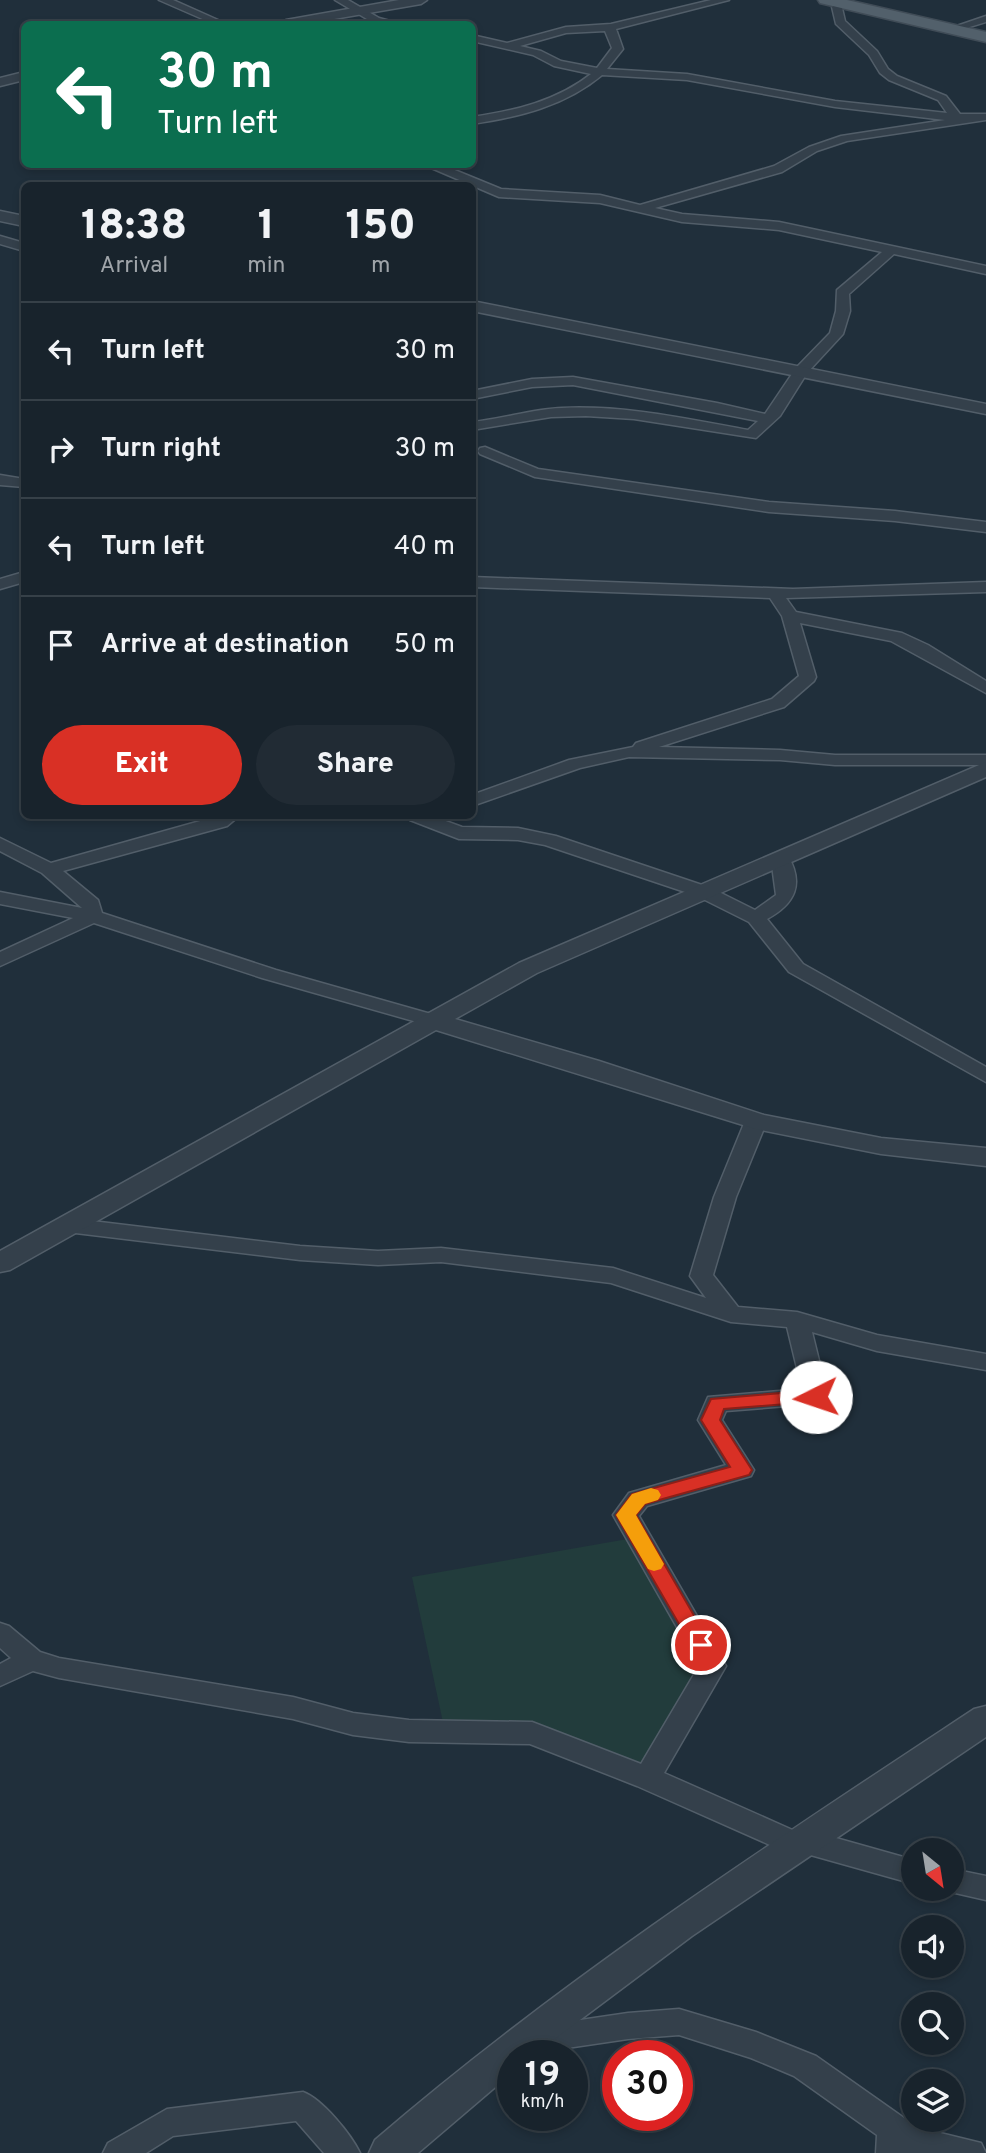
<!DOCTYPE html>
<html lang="en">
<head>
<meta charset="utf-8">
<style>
  :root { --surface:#18232c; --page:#212b34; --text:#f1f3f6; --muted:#9fa4a9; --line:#364048; --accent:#d93025 }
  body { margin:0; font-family:Overpass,sans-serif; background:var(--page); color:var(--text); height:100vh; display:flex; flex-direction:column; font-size:26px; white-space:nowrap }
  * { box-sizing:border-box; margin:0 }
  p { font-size:23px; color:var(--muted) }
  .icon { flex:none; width:38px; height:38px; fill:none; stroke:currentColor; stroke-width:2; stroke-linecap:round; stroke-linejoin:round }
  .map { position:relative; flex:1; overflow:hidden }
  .details { position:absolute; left:21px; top:182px; width:455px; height:637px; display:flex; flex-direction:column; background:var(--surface); border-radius:10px; box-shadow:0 4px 10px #0003,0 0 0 2px var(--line) }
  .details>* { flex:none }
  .top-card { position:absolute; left:21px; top:21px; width:455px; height:147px; border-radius:10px; box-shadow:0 4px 10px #0003,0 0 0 2px var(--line); background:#0b6e4f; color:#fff; overflow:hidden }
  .needle { width:46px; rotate:150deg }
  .tools { position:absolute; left:901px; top:1838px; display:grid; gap:14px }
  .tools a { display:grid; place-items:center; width:63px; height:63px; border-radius:50%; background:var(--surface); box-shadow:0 4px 10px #0003,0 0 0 2px var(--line); font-size:35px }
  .speed { position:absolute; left:497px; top:2040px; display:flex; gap:14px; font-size:35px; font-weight:700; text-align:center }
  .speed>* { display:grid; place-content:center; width:91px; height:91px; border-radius:50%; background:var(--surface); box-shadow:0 4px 10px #0003,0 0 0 2px var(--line); line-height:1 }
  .speed small { font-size:18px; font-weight:400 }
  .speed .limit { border:10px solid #d22; background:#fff; color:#111 }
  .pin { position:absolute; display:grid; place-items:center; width:60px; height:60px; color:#fff; margin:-30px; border:4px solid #fff; border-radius:50%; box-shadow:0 2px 7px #0007 }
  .me { position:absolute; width:77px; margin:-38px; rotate:266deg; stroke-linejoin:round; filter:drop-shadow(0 0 5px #0008) }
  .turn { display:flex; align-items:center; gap:24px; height:147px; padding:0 21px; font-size:32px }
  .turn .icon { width:91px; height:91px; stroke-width:2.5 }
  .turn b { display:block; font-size:49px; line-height:60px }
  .eta { display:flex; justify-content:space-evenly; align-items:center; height:119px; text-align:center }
  .eta b { font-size:42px; font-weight:800; line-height:49px }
  .button { display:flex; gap:14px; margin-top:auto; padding:14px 21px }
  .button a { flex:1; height:80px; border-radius:42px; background:var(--accent); color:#fff; font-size:28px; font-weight:800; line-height:80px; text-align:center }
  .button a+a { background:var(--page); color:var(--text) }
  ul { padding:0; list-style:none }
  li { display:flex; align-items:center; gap:21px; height:98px; padding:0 21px; border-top:2px solid var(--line) }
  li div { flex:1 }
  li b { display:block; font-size:26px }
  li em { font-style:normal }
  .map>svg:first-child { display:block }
  .green { fill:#223c3c }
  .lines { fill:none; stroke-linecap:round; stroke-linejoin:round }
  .minor-casing { stroke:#525e69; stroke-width:3 }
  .tertiary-casing { stroke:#525e69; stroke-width:3 }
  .primary-casing { stroke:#404c57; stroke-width:3 }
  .minor { fill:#34404b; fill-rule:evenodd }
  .tertiary { fill:#34404b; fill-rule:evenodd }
  .primary { fill:#52606b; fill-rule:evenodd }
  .route { fill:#d93025; stroke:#8d1f18; stroke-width:2 }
  .slow { fill:#f59e0b }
</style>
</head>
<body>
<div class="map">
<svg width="986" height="2153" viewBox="0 0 986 2153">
  <rect width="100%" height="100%" fill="#202f3b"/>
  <polygon class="green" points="639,1537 713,1666 647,1778 532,1733 445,1732 412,1577"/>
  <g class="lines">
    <defs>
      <g id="minor">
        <polygon points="159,0 173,0 227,24 214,24"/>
        <polygon points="335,0 348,0 379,18 401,24 372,22"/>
        <path d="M 711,0 L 729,0 L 616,29 L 623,49 L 607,69 L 687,74 L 835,101 L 947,113 L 938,100 L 889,80 L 880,73 L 869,55 L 836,24 L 832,7 L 841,2 L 846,5 L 842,8 L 845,21 L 877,51 L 888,69 L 897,76 L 946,96 L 960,114 L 986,114 L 986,120 L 847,141 L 817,151 L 782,172 L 655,208 L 682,214 L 779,222 L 986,266 L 986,274 L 894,254 L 849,294 L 850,311 L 843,334 L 807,373 L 780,416 L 756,438 L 634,419 L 586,416 L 551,417 L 472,430 L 472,422 C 503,419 532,409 562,408 C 625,405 687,419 748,430 L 758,421 L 573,385 L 532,387 L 472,399 L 472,391 L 532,379 L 573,377 L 717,403 L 765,414 L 796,368 L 830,333 L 836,311 L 837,290 L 882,252 L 779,230 L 682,222 L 600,203 L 499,197 L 422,164 L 440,164 L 501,189 L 600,195 L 640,205 L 774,166 L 809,147 L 841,136 L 945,120 L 835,107 L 687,80 L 602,75 C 565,106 519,117 472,124 L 472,117 C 514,111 557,101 591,74 L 554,66 L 533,55 L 472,41 L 472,35 L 507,43 L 566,27 L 611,24 ZM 605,31 L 612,48 L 597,68 L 561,61 L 541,51 L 520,46 L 566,33 Z"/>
        <polygon points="986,16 986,22 950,33 945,30"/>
        <polygon points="0,236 24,243 24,251 0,244"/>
        <polygon points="485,447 538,469 769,502 895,511 986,522 986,532 895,521 769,512 535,477 480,454 478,451 480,448"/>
        <polygon points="0,475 24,479 24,487 0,485"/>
        <polygon points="24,572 24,582 0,589 0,579"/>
        <polygon points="472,577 793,589 986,582 986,592 786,598 796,612 902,633 928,645 986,681 986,693 891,641 800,623 816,677 814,681 784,707 659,747 780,750 835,755 986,755 986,765 835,765 780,760 629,757 580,768 472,806 472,795 569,760 633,747 636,743 772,699 799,676 782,616 770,598 472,587"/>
        <polygon points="218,816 239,816 227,826 63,871 98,900 102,913 276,970 438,1016 441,1020 438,1024 424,1024 262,978 94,923 0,966 0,952 73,918 0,904 0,892 82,908 42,873 0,851 0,838 51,863"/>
        <path d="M 408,816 L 432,816 L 462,827 L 518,828 L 556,836 L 711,888 L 755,910 L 776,895 L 771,858 L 780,852 L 787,854 C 805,884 795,904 767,919 L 803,964 L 986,1067 L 986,1082 L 789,972 L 749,922 L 697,896 L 545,845 L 518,840 L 459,839 L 410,820 Z"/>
        <polygon points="756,1114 764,1116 767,1121 736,1197 713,1275 738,1307 797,1312 877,1335 986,1354 986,1370 877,1351 812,1332 828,1397 825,1403 726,1411 722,1420 754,1470 751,1476 647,1506 639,1516 726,1666 664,1773 797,1832 804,1829 914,1860 914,1884 807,1854 798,1857 788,1853 637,1786 530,1744 409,1742 353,1735 293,1719 59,1678 33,1671 0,1686 0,1664 11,1658 0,1648 0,1623 9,1626 40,1652 59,1658 293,1697 353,1713 409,1720 532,1722 641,1764 699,1666 613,1515 629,1493 726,1465 698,1420 708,1397 802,1389 787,1327 731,1322 611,1283 441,1262 378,1265 300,1260 67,1232 59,1230 56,1225 59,1220 67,1218 300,1246 378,1251 441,1248 613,1268 706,1298 690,1276 714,1197 745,1121 748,1116"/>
        <polygon points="952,1869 986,1876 986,1900 942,1890 952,1888"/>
        <polygon points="679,2009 756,2032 816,2056 904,2118 928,2130 981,2143 986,2153 876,2153 877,2135 794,2076 751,2058 679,2035 628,2039 533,2053 522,2050 518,2040 522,2030 533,2027 628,2013"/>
        <path d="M 303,2092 C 322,2099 351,2134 360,2153 L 324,2153 L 296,2121 L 173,2136 L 146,2153 L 103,2153 L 108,2143 L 167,2109 Z"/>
      </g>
      <g id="tertiary">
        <polygon points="399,0 427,0 421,4 305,24 279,24 286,20"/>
        <polygon points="24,72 24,80 0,86 0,78"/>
        <polygon points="0,211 24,216 24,226 0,221"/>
        <polygon points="472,301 986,404 986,414 472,311"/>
        <polygon points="986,762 986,777 537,973 455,1019 599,1061 764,1115 881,1138 986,1148 986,1166 881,1154 756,1129 436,1030 10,1270 0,1272 0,1251 519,963"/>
        <path d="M 986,1706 L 986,1737 L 692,1936 L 532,2056 L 513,2056 L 513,2072 L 418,2153 L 369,2153 L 375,2140 C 562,1979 768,1845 974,1709 Z"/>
      </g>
      <polygon id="primary" points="818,0 847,0 986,32 986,42 820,3"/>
    </defs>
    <use href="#minor" class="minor-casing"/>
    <use href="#tertiary" class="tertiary-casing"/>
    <use href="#primary" class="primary-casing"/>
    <use href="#minor" class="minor"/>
    <use href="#tertiary" class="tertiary"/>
    <use href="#primary" class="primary"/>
  </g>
  <polygon class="route" points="816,1390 823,1392 825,1397 823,1401 724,1409 720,1420 752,1470 749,1475 645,1504 636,1515 711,1645 708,1650 701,1652 694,1650 616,1515 632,1494 730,1467 701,1420 711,1399"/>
  <polygon class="slow" points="651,1488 658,1490 661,1495 658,1500 645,1504 636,1515 664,1564 661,1569 654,1571 648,1569 616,1515 632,1494"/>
</svg>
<div class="tools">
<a><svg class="needle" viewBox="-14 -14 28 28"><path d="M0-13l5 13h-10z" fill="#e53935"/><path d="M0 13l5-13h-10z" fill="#9fa4a9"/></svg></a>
<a><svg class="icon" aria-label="sound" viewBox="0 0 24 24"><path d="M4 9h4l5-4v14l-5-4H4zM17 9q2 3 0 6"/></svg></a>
<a><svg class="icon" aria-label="search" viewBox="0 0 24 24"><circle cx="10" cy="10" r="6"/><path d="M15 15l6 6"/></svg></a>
<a><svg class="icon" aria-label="layers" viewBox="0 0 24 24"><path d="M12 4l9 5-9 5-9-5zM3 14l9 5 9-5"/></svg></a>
</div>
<div class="speed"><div>19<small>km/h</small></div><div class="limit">30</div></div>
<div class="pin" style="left:701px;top:1645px;background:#d93025"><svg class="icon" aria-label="arrive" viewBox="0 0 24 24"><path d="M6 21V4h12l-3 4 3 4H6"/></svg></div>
<svg class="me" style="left:816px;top:1397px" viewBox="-20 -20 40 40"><circle r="19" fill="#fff"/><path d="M0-13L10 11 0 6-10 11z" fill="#d93025"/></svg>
<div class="top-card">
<div class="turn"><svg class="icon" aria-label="left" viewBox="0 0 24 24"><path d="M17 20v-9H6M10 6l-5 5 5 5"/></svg><div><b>30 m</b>Turn left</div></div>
</div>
<section class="details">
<div class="eta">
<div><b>18:38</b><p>Arrival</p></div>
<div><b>1</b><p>min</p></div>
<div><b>150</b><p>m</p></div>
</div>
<ul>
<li><svg class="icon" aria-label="left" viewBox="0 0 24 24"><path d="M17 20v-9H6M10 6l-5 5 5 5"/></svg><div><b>Turn left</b></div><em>30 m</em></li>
<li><svg class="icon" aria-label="right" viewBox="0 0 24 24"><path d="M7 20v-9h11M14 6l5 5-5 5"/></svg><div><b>Turn right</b></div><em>30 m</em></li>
<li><svg class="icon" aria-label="left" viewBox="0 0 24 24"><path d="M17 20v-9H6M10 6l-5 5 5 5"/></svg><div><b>Turn left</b></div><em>40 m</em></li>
<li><svg class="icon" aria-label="arrive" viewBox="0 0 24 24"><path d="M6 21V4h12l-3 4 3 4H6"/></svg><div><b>Arrive at destination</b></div><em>50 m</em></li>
</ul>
<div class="button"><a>Exit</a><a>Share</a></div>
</section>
</div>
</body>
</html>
